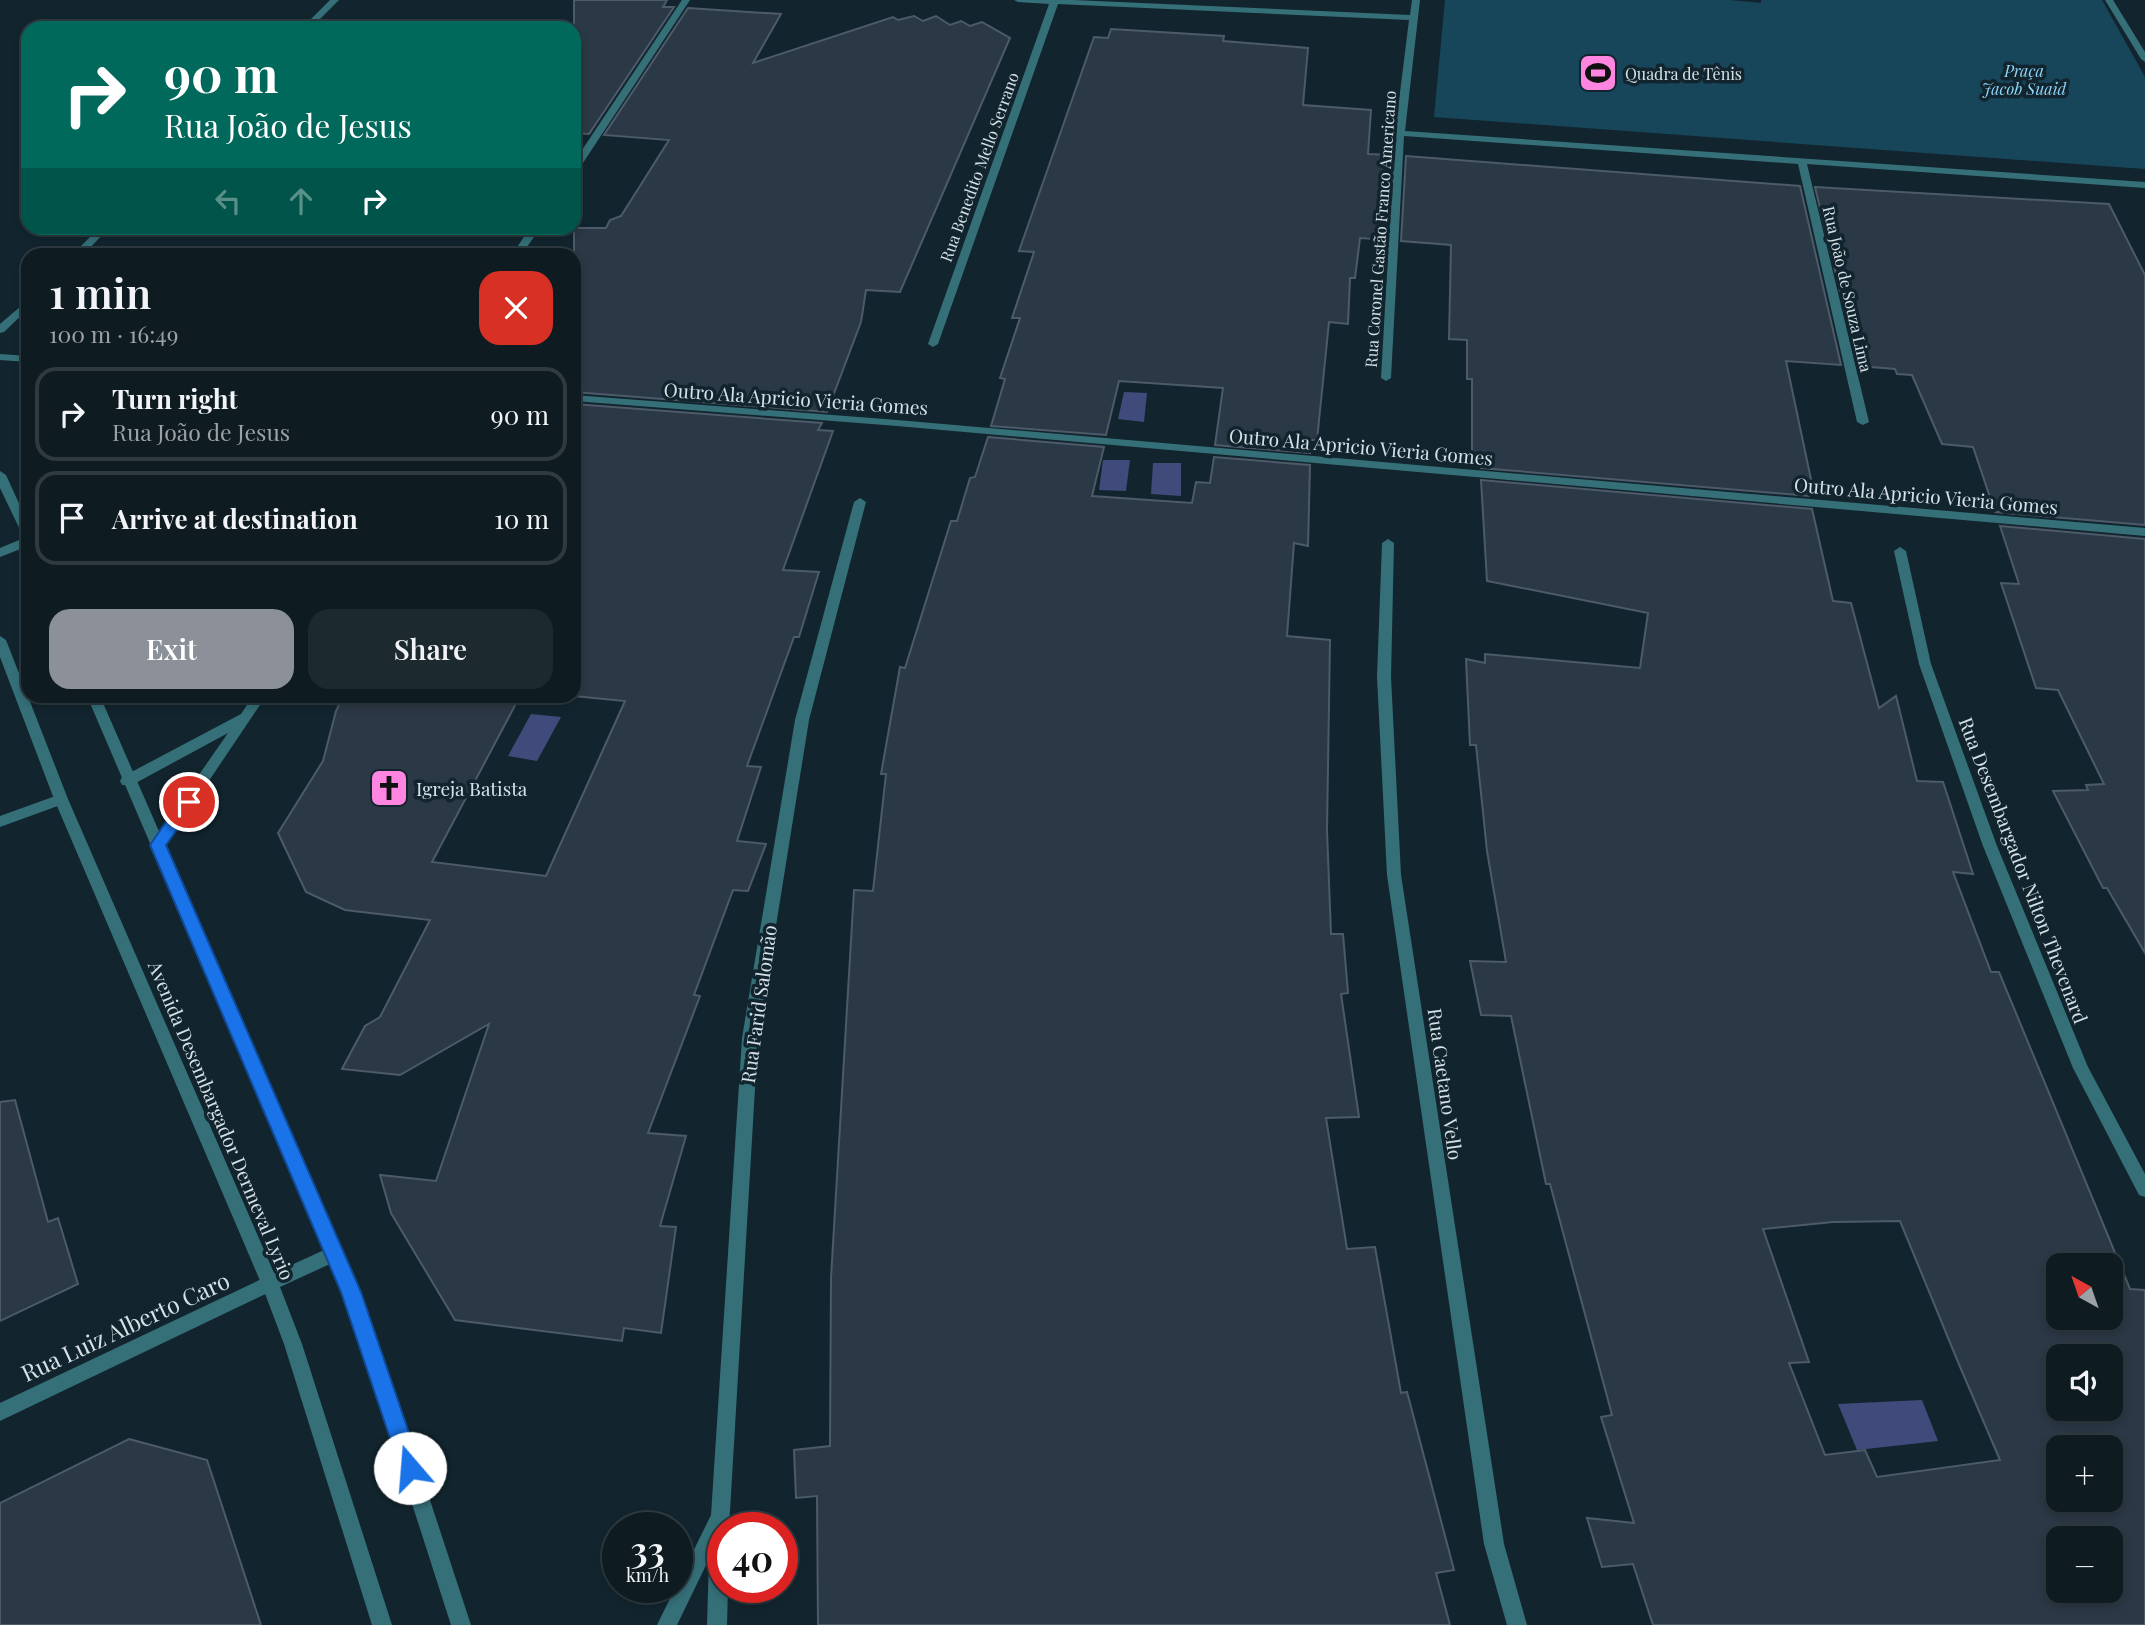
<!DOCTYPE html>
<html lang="en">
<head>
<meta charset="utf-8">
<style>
  :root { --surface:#0e1c22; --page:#1c292f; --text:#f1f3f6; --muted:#9ba1a5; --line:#2e3a40; --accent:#8c9099 }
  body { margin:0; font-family:"Playfair Display",serif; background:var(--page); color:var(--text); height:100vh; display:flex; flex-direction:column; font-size:26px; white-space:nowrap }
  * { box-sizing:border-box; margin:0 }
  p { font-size:23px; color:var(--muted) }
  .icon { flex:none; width:38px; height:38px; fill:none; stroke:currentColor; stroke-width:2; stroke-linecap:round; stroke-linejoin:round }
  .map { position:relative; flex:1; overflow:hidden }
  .drawer { position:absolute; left:21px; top:248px; width:560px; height:455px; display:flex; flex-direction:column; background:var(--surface); border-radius:21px; box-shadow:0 4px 10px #0003,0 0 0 2px var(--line) }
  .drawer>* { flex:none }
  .guide { position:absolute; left:21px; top:21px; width:560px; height:214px; border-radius:21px; box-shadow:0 4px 10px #0003,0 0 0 2px var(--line); background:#00695c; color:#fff; overflow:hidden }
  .needle { width:46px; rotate:320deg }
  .buttons { position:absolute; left:2046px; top:1253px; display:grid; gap:14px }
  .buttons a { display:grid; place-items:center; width:77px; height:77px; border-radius:14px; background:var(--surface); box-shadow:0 4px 10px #0003,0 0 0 2px var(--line); font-size:35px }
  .speed { position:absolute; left:602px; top:1512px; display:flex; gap:14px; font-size:35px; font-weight:700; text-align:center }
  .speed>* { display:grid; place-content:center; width:91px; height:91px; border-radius:50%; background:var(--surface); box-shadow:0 4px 10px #0003,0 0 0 2px var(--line); line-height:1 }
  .speed small { font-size:18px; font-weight:400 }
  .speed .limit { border:10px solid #d22; background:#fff; color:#111 }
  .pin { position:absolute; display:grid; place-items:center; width:60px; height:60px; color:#fff; margin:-30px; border:4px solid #fff; border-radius:50%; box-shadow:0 2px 7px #0007 }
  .me { position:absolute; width:77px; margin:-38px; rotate:342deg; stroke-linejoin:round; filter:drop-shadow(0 0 5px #0008) }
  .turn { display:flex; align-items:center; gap:24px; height:147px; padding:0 28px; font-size:32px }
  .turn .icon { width:91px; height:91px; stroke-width:2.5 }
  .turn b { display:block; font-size:49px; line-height:60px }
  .lanes { display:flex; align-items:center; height:66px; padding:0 28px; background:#0003; justify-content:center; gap:35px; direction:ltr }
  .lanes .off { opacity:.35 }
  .round { display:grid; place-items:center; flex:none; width:74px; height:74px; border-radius:21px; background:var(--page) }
  .headline { display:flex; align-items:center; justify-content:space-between; height:119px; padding:0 28px }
  h1 { font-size:42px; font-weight:600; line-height:52px }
  .cta { display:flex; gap:14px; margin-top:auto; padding:14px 28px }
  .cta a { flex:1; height:80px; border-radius:21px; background:var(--accent); color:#fff; font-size:28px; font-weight:600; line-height:80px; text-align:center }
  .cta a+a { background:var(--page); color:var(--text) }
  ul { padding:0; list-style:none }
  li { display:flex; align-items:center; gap:21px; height:94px; margin:0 14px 10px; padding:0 14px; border:4px solid var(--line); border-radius:21px }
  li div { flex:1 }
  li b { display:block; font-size:26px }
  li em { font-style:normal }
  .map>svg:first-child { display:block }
  .green { fill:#17465b }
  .water { fill:#404b7b }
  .building { fill:#2b3845; stroke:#4d5a69; stroke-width:2; fill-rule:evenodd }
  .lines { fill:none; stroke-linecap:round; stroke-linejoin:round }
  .pedestrian { fill:#357079; fill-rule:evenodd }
  .minor { fill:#357079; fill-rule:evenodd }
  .tertiary { fill:#357079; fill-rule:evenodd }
  .route { fill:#1a73e8; stroke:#114b97; stroke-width:2 }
  .labels { text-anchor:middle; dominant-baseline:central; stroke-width:7; stroke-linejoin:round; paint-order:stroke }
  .far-park-label { font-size:16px; font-style:italic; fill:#8dd6fa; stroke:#12252e }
  .far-poi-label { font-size:16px; fill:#d6e1e7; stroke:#12252e; text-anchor:start }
  .far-street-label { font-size:16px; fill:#d6e1e7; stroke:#12252e }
  .street-label { font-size:19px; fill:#d6e1e7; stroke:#12252e }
  .poi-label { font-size:19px; fill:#d6e1e7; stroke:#12252e; text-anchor:start }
  .near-street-label { font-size:23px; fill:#d6e1e7; stroke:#12252e }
</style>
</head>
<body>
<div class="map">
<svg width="2145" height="1625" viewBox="0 0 2145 1625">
  <rect width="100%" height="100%" fill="#12252e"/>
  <polygon class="green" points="1445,0 1730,0 1761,3 1761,0 2102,0 2145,77 2145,169 1434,117"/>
  <g class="water">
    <polygon points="1124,392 1147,393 1144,422 1118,419"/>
    <polygon points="1103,460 1130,460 1126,491 1099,490"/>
    <polygon points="1153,463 1181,463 1181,496 1151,494"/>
    <polygon points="531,714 561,717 537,761 508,756"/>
    <polygon points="1922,1400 1938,1441 1857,1450 1838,1404"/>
  </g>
  <g class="building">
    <polygon points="574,0 667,0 663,7 674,7 589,134 574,133"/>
    <polygon points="688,8 781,14 753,63 893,17 898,20 914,16 923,21 936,16 950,25 961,21 970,26 982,22 1010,38 900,292 866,290 861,322 827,412 574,392 574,228 606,228 610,220 621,216 669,140 604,135"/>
    <polygon points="1111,29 1224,36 1223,41 1308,48 1303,105 1371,110 1368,154 1391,155 1386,240 1360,238 1355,278 1350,278 1348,324 1329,322 1317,440 1310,440 1310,453 1215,445 1223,388 1119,381 1106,435 991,426 1005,379 1000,378 1020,318 1012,318 1034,252 1019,251 1094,37 1108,38"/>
    <polygon points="1406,156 1800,186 1841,365 1786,361 1812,484 1806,483 1809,496 1481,468 1480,456 1472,456 1472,379 1467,379 1467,340 1449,339 1451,245 1401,241"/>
    <polygon points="1815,187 2109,204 2145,275 2145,525 1995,512 1973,447 1942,444 1912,375 1897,374 1895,369 1858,366"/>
    <polygon points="574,404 822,423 818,430 833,431 783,570 819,572 799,637 794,637 747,766 761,767 737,841 766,844 748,891 733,890 694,995 700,996 648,1133 686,1136 660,1226 676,1227 661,1333 624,1328 622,1341 455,1320 391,1213 380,1175 436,1181 489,1024 400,1075 342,1069 365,1026 380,1017 430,920 345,910 306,892 278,833 323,761 336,711 343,696 520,696 432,862 546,876 625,701 574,696"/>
    <polygon points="988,437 1104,447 1092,496 1192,503 1196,482 1210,483 1214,457 1310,465 1308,546 1294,543 1287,636 1330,640 1327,830 1331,934 1343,934 1348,993 1341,994 1359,1117 1326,1118 1347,1249 1375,1247 1401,1393 1407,1392 1454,1570 1436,1573 1450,1625 818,1625 817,1496 796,1498 794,1450 830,1446 831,1278 854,890 873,891 886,774 881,774 900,667 905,668 951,521 957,521 970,478 975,477"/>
    <path d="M 1481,480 L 1812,509 L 1833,601 L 1851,603 L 1879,708 L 1896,696 L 1917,781 L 1943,782 L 1973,874 L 1953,872 L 1991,972 L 1999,972 L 2130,1289 L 2145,1290 L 2145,1625 L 1653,1625 L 1633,1564 L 1602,1567 L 1587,1518 L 1634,1523 L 1601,1417 L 1612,1415 L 1550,1184 L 1546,1184 L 1511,1016 L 1481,1015 L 1470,961 L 1506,962 L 1487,851 L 1476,745 L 1470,745 L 1466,659 L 1485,663 L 1485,654 L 1640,668 L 1648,613 L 1487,581 ZM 1900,1221 L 1958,1362 L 2000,1460 L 1877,1477 L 1865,1450 L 1825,1455 L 1789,1363 L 1809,1362 L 1763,1229 L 1833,1222 ZM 2058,1265 L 2110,1265 L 2110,1318 L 2058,1318 ZM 2058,1356 L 2110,1356 L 2110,1409 L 2058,1409 ZM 2058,1447 L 2110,1447 L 2110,1500 L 2058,1500 ZM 2058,1538 L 2110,1538 L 2110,1591 L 2058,1591 Z"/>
    <polygon points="2000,526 2145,539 2145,953 2107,888 2103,888 2053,791 2088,790 2086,785 2104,784 2058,690 2036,688 2001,583 2019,584"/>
    <polygon points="15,1100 48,1222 58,1218 78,1284 0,1321 0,1102"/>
    <polygon points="129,1439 207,1460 261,1625 0,1625 0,1503"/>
  </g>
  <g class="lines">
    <g class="pedestrian">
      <polygon points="0,354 28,356 28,362 0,360"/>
      <polygon points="574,395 897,420 2145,528 2145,536 897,426 574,401"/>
    </g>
    <g class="minor">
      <polygon points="330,0 339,0 311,28 302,28"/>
      <polygon points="682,0 690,0 579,169 574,172 574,162"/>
      <polygon points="1014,0 1073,0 1410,15 1412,0 1420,0 1405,131 2145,182 2145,188 1807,164 1869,422 1863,425 1857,422 1798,164 1404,136 1391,378 1386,381 1381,378 1395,133 1409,20 1058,4 938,344 933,347 928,344 1049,4 1018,2"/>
      <polygon points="2105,0 2113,0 2145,52 2145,62 2141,59"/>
      <polygon points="99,228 109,228 82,256 71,256"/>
      <polygon points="530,228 540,228 521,256 511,256"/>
      <polygon points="28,300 28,309 4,332 0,333 0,324"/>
      <polygon points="860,498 866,502 809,720 758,1038 729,1528 723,1528 723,1587 728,1587 727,1625 707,1625 709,1559 677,1625 657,1625 711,1515 742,1038 795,720 854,502"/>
      <polygon points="1388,539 1394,543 1391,677 1401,875 1504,1544 1527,1625 1507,1625 1484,1544 1387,875 1377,677 1382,543"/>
      <polygon points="1900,547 1906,551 1931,664 1997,846 2088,1067 2145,1174 2145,1197 2139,1195 2073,1068 1983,846 1919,664 1894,551"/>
      <polygon points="253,696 266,696 163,849 153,849 151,845 153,841 228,733 132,785 122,785 120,781 122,777 241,714"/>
      <polygon points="61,794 68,799 66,803 0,827 0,816"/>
      <polygon points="270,1275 276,1277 279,1283 276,1289 0,1421 0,1403"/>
    </g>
    <g class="tertiary">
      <polygon points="0,471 6,475 28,523 28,546 0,557 0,548 24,538 0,488"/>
      <polygon points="0,636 6,640 68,799 274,1273 324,1250 87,696 100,696 368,1311 471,1625 451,1625 350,1311 330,1264 280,1287 302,1344 392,1625 372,1625 284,1344 261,1283 54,799 0,657"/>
    </g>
  </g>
  <polygon class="route" points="189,796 197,802 166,845 361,1292 421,1468 418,1475 410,1478 403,1475 400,1468 341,1292 150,845 183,797"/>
  <defs>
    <symbol id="stadium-square" viewBox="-11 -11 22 22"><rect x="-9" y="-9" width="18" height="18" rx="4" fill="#fe86e0" stroke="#12252e"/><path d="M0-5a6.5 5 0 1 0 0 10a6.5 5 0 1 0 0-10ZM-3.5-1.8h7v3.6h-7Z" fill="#111"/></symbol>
    <symbol id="church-square" viewBox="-11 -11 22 22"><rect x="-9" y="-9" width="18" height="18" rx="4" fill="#fe86e0" stroke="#12252e"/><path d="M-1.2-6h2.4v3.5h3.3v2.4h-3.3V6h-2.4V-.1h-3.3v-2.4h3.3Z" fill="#111"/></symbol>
  </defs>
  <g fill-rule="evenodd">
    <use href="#stadium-square" x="1576" y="51" width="44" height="44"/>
    <use href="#church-square" x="367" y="766" width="44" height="44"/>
  </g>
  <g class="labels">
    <g class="far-park-label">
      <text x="2024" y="70">Praça<tspan x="2024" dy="18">Jacob Suaid</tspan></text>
    </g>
    <g class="far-poi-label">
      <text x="1625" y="73">Quadra de Tênis</text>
    </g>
    <g class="far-street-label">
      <text transform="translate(979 167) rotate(-70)">Rua Benedito Mello Serrano</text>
      <text transform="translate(1380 229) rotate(-86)">Rua Coronel Gastão Franco Americano</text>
      <text transform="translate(1848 289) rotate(77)">Rua João de Souza Lima</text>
    </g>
    <g class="street-label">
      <text transform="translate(796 398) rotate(4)">Outro Ala Apricio Vieria Gomes</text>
      <text transform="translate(1361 446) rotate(5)">Outro Ala Apricio Vieria Gomes</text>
      <text transform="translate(1926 495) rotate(5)">Outro Ala Apricio Vieria Gomes</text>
      <text transform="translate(2024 870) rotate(69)">Rua Desembargador Nilton Thevenard</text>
      <text transform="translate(758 1004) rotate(-82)">Rua Farid Salomão</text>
      <text transform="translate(1446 1084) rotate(82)">Rua Caetano Vello</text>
      <text transform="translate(222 1120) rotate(67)">Avenida Desembargador Dermeval Lyrio</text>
    </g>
    <g class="poi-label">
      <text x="416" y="788">Igreja Batista</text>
    </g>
    <g class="near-street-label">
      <text transform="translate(125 1326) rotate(-25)">Rua Luiz Alberto Caro</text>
    </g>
  </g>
</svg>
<div class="buttons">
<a><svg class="needle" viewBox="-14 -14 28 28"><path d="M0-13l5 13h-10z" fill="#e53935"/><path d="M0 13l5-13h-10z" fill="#9ba1a5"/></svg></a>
<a><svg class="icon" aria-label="sound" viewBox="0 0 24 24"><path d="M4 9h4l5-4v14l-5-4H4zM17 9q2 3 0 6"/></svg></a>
<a>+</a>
<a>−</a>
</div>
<div class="speed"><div>33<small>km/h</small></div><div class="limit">40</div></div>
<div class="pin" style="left:189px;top:802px;background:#d93025"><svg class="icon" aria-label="arrive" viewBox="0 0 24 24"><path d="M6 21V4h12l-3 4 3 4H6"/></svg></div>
<svg class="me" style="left:410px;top:1468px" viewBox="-20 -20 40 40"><circle r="19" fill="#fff"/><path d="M0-13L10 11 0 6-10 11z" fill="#1a73e8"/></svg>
<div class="guide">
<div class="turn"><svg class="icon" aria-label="right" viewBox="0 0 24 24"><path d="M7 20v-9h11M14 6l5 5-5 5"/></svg><div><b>90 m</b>Rua João de Jesus</div></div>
<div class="lanes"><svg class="icon off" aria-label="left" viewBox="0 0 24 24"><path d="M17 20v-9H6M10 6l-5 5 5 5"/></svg><svg class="icon off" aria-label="ahead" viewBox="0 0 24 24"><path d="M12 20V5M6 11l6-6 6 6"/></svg><svg class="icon" aria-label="right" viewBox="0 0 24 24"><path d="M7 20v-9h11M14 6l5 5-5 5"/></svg></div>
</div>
<section class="drawer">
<div class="headline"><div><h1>1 min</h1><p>100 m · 16:49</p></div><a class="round" style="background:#d93025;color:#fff"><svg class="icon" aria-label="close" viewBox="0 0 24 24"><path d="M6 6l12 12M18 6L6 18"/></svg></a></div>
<ul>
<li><svg class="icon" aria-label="right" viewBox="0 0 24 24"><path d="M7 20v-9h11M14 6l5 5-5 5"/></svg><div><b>Turn right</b><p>Rua João de Jesus</p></div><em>90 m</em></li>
<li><svg class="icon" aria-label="arrive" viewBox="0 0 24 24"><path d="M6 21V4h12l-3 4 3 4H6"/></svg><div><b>Arrive at destination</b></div><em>10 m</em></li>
</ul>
<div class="cta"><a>Exit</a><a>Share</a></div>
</section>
</div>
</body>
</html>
